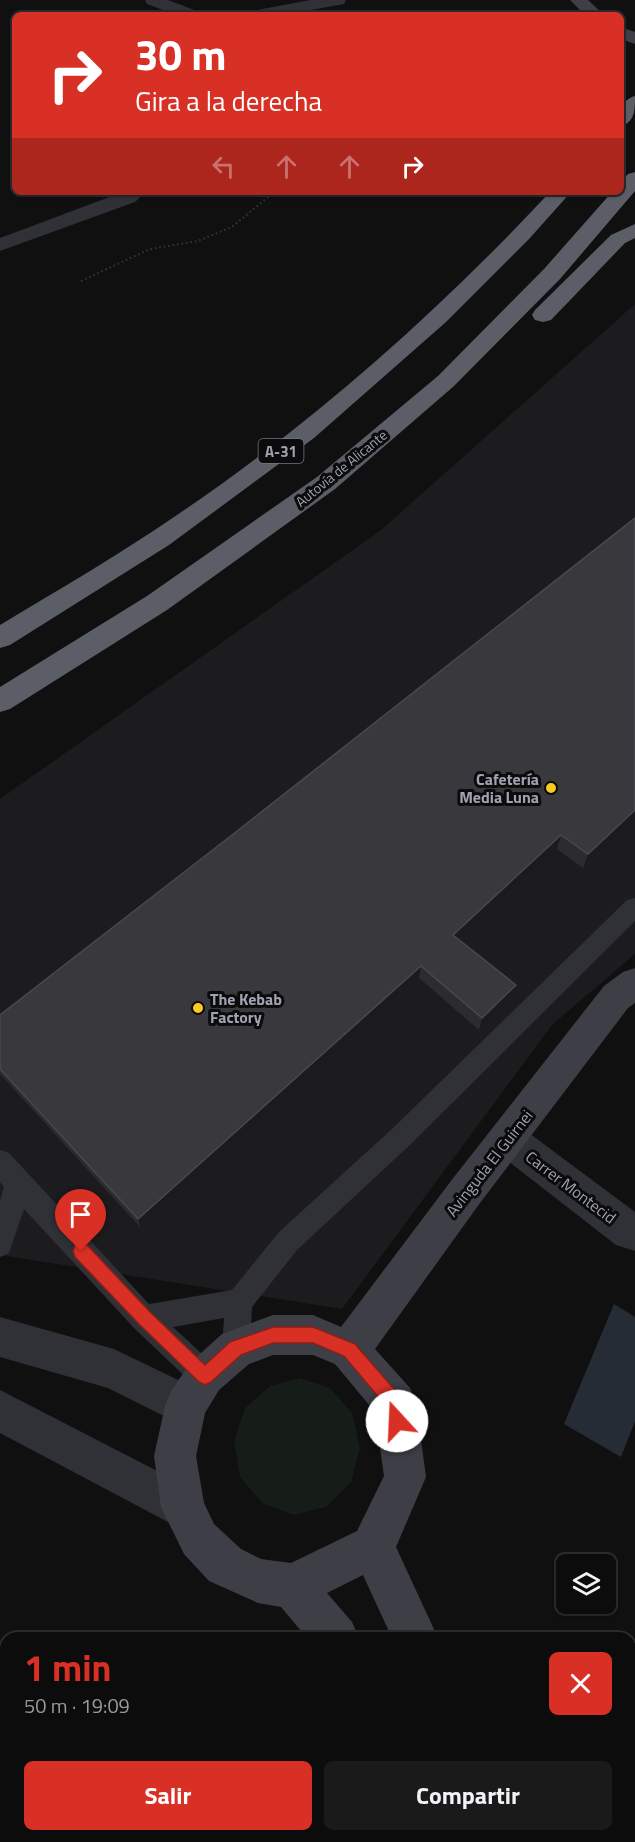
<!DOCTYPE html>
<html lang="es">
<head>
<meta charset="utf-8">
<style>
  :root { --surface:#0c0c0d; --page:#1a1a1b; --text:#f1f3f6; --muted:#9a9b9d; --line:#2c2c2e; --accent:#d93025 }
  body { margin:0; font-family:"Titillium Web",sans-serif; background:var(--page); color:var(--text); height:100vh; display:flex; flex-direction:column; font-size:22px; white-space:nowrap }
  * { box-sizing:border-box; margin:0 }
  p { font-size:20px; color:var(--muted) }
  .icon { flex:none; width:33px; height:33px; fill:none; stroke:currentColor; stroke-width:2; stroke-linecap:round; stroke-linejoin:round }
  .map { position:relative; flex:1; overflow:hidden }
  .drawer { position:absolute; left:0px; top:1632px; width:636px; height:210px; display:flex; flex-direction:column; background:var(--surface); border-radius:18px 18px 0 0; box-shadow:0 2px 4px #0004,0 0 0 2px var(--line) }
  .drawer>* { flex:none }
  .guide { position:absolute; left:12px; top:12px; width:612px; height:183px; border-radius:9px; box-shadow:0 2px 4px #0004,0 0 0 2px var(--line); background:#d93025; color:#fff; overflow:hidden }
  .tools { position:absolute; left:556px; top:1554px; display:grid; gap:12px }
  .tools a { display:grid; place-items:center; width:60px; height:60px; border-radius:9px; background:var(--surface); box-shadow:0 2px 4px #0004,0 0 0 2px var(--line); font-size:30px }
  .pin { position:absolute; display:grid; place-items:center; width:51px; height:51px; color:#fff; margin:-62px -26px; border-radius:50% 50% 50% 0; rotate:-45deg; box-shadow:0 0 6px #0007 }
  .pin .icon { rotate:45deg }
  .me { position:absolute; width:66px; margin:-33px; rotate:340deg; stroke-linejoin:round; filter:drop-shadow(0 0 4px #0008) }
  .turn { display:flex; align-items:center; gap:21px; height:126px; padding:0 24px; font-size:27px }
  .turn .icon { width:78px; height:78px; stroke-width:2.5 }
  .turn b { display:block; font-size:42px; line-height:51px }
  .lanes { display:flex; align-items:center; height:57px; padding:0 24px; background:#0003; justify-content:center; gap:30px; direction:ltr }
  .lanes .off { opacity:.35 }
  .round { display:grid; place-items:center; flex:none; width:63px; height:63px; border-radius:9px; background:var(--page) }
  .headline { display:flex; align-items:center; justify-content:space-between; height:102px; padding:0 24px }
  h1 { font-size:36px; font-weight:700; line-height:45px; color:var(--accent) }
  .action { display:flex; gap:12px; margin-top:auto; padding:12px 24px }
  .action a { flex:1; height:69px; border-radius:9px; background:var(--accent); color:#fff; font-size:24px; font-weight:700; line-height:69px; text-align:center }
  .action a+a { background:var(--page); color:var(--text) }
  .map>svg:first-child { display:block }
  .built { fill:#1c1c1e }
  .green { fill:#161c17 }
  .water { fill:#262c35 }
  .lines { fill:none; stroke-linecap:round; stroke-linejoin:round }
  .path { stroke:#36373d; stroke-width:2; stroke-dasharray:1.5 3; stroke-linecap:butt }
  .lane { fill:#303136; fill-rule:evenodd }
  .street { fill:#303136; fill-rule:evenodd }
  .secondary { fill:#3e3f46; fill-rule:evenodd }
  .highway { fill:#5c5e67; fill-rule:evenodd }
  .wall { fill:#2c2b2f }
  .shaded-wall { fill:#1b1b1d }
  .building { fill:#38383d; stroke:#484950; stroke-width:1.5 }
  .route { fill:#d93025; stroke:#8d1f18; stroke-width:1.5 }
  .poi-dot { fill:#f8cb21; stroke:#0b0b0c; stroke-width:2 }
  .labels { text-anchor:middle; dominant-baseline:central; stroke-width:6; stroke-linejoin:round; paint-order:stroke }
  .far-street-label { font-size:14px; fill:#a0a3b3; stroke:#0b0b0c }
  .shield { fill:#0b0b0c; stroke:#737581; stroke-width:1.5 }
  .shield-label { font-size:15px; font-weight:bold; fill:#a0a3b3 }
  .poi-label { font-size:16px; font-weight:bold; fill:#a0a3b3; stroke:#0b0b0c; text-anchor:end }
  .street-label { font-size:16px; fill:#a0a3b3; stroke:#0b0b0c }
</style>
</head>
<body>
<div class="map">
<svg width="635" height="1842" viewBox="0 0 635 1842">
  <rect width="100%" height="100%" fill="#101011"/>
  <polygon class="built" points="635,304 635,954 552,1025 342,1309 0,1255 0,799 381,530"/>
  <polygon class="green" points="300,1378 330,1388 352,1413 360,1448 351,1482 326,1507 293,1515 262,1503 240,1477 234,1441 245,1408 270,1386"/>
  <polygon class="water" points="614,1304 635,1317 635,1421 621,1457 564,1424"/>
  <g class="lines">
    <polyline class="path" points="81,281 150,249 198,241 232,227 274,192"/>
    <polygon class="lane" points="635,898 635,921 411,1144 297,1250 252,1307 250,1348 246,1358 236,1362 226,1358 222,1348 224,1318 173,1327 215,1366 219,1376 215,1386 205,1390 195,1386 134,1328 24,1209 9,1253 0,1257 0,1201 4,1187 0,1182 0,1150 9,1153 149,1304 232,1290 279,1232 393,1128 627,900"/>
    <g class="street">
      <polygon points="145,0 168,0 197,11 200,15 176,15 147,4"/>
      <polygon points="310,0 346,0 344,4 338,5 285,15 248,15 251,11 257,10"/>
      <polygon points="123,192 146,192 135,202 0,251 0,238"/>
      <polygon points="508,1122 521,1127 635,1212 635,1251 616,1245 495,1151 490,1139 495,1127"/>
      <polygon points="0,1317 114,1349 201,1391 207,1406 201,1421 186,1427 108,1388 0,1357"/>
      <polygon points="0,1390 198,1492 205,1507 198,1522 183,1529 168,1522 0,1433"/>
    </g>
    <g class="secondary">
      <polygon points="570,0 588,0 604,15 585,15"/>
      <polygon points="621,27 635,32 635,44 621,39"/>
      <path d="M 635,968 L 635,1003 L 628,1008 L 480,1203 L 375,1349 L 410,1388 L 416,1403 L 426,1477 L 396,1547 L 438,1638 L 392,1638 L 363,1575 L 327,1593 L 352,1622 L 359,1638 L 307,1638 L 281,1607 L 258,1603 L 209,1581 L 184,1554 L 161,1507 L 154,1456 L 165,1406 L 171,1391 L 191,1362 L 222,1334 L 273,1315 L 313,1315 L 341,1327 L 454,1177 L 604,986 L 623,972 ZM 273,1355 L 313,1355 L 335,1364 L 375,1412 L 384,1476 L 357,1531 L 291,1563 L 261,1559 L 241,1549 L 214,1524 L 204,1503 L 196,1456 L 205,1413 L 219,1390 L 249,1364 Z"/>
      <polygon points="454,1836 504,1836 507,1842 456,1842"/>
      <polygon points="515,1836 565,1836 568,1842 517,1842"/>
    </g>
    <g class="highway">
      <path d="M 635,96 C 635,110 635,122 621,126 C 621,113 620,100 635,96 Z"/>
      <polygon points="635,172 635,191 560,279 454,386 335,489 167,610 10,709 0,712 0,687 147,596 317,477 438,376 544,269 612,192 621,192 621,182 628,174"/>
      <path d="M 550,192 L 571,192 L 529,239 L 446,322 L 314,438 L 169,545 L 10,645 L 0,648 L 0,625 C 60,589 120,554 177,515 C 314,422 437,313 550,192 Z"/>
      <polygon points="635,224 635,238 625,243 551,320 543,322 535,320 532,315 535,310 611,235"/>
    </g>
  </g>
  <polygon class="wall" points="635,819 583,868 557,849 459,940 516,985 513,997 479,1030 419,978 141,1228 0,1074 0,1015 241,828"/>
  <g class="shaded-wall">
    <polygon points="635,810 635,819 583,868 588,854"/>
    <polygon points="561,835 557,849 450,948 453,935"/>
    <polygon points="421,966 419,978 141,1228 138,1219"/>
    <polygon points="516,985 513,997 479,1030 482,1018"/>
  </g>
  <polygon class="building" points="635,518 635,810 588,854 561,835 453,935 516,985 482,1018 421,966 138,1219 0,1069 0,1015 241,828"/>
  <polygon class="route" points="81,1243 87,1245 150,1312 205,1365 230,1342 273,1327 313,1327 355,1344 401,1397 406,1421 403,1427 397,1430 391,1427 387,1407 344,1356 313,1343 273,1343 241,1355 211,1382 205,1385 199,1382 139,1324 75,1257 73,1251 75,1245"/>
  <g class="poi-dot">
    <circle cx="551" cy="788" r="6"/>
    <circle cx="198" cy="1008" r="6"/>
  </g>
  <g class="labels">
    <g class="far-street-label">
      <text transform="translate(341 468) rotate(-39)">Autovía de Alicante</text>
    </g>
    <rect class="shield" x="258.5" y="439" width="45" height="24" rx="4.5"/>
    <g class="shield-label">
      <text x="281" y="451">A-31</text>
    </g>
    <g class="poi-label">
      <text x="539" y="779">Cafetería<tspan x="539" dy="18">Media Luna</tspan></text>
      <text x="210" y="999" text-anchor="start">The Kebab<tspan x="210" dy="18">Factory</tspan></text>
    </g>
    <g class="street-label">
      <text transform="translate(489 1163) rotate(-52)">Avinguda El Guirnei</text>
      <text transform="translate(571 1187) rotate(37)">Carrer Montecid</text>
    </g>
  </g>
</svg>
<div class="tools">
<a><svg class="icon" aria-label="layers" viewBox="0 0 24 24"><path d="M12 4l9 5-9 5-9-5zM3 14l9 5 9-5"/></svg></a>
</div>
<div class="pin" style="left:81px;top:1251px;background:#d93025"><svg class="icon" aria-label="arrive" viewBox="0 0 24 24"><path d="M6 21V4h12l-3 4 3 4H6"/></svg></div>
<svg class="me" style="left:397px;top:1421px" viewBox="-20 -20 40 40"><circle r="19" fill="#fff"/><path d="M0-13L10 11 0 6-10 11z" fill="#d93025"/></svg>
<div class="guide">
<div class="turn"><svg class="icon" aria-label="right" viewBox="0 0 24 24"><path d="M7 20v-9h11M14 6l5 5-5 5"/></svg><div><b>30 m</b>Gira a la derecha</div></div>
<div class="lanes"><svg class="icon off" aria-label="left" viewBox="0 0 24 24"><path d="M17 20v-9H6M10 6l-5 5 5 5"/></svg><svg class="icon off" aria-label="ahead" viewBox="0 0 24 24"><path d="M12 20V5M6 11l6-6 6 6"/></svg><svg class="icon off" aria-label="ahead" viewBox="0 0 24 24"><path d="M12 20V5M6 11l6-6 6 6"/></svg><svg class="icon" aria-label="right" viewBox="0 0 24 24"><path d="M7 20v-9h11M14 6l5 5-5 5"/></svg></div>
</div>
<section class="drawer">
<div class="headline"><div><h1>1 min</h1><p>50 m · 19:09</p></div><a class="round" style="background:#d93025;color:#fff"><svg class="icon" aria-label="close" viewBox="0 0 24 24"><path d="M6 6l12 12M18 6L6 18"/></svg></a></div>
<div class="action"><a>Salir</a><a>Compartir</a></div>
</section>
</div>
</body>
</html>
